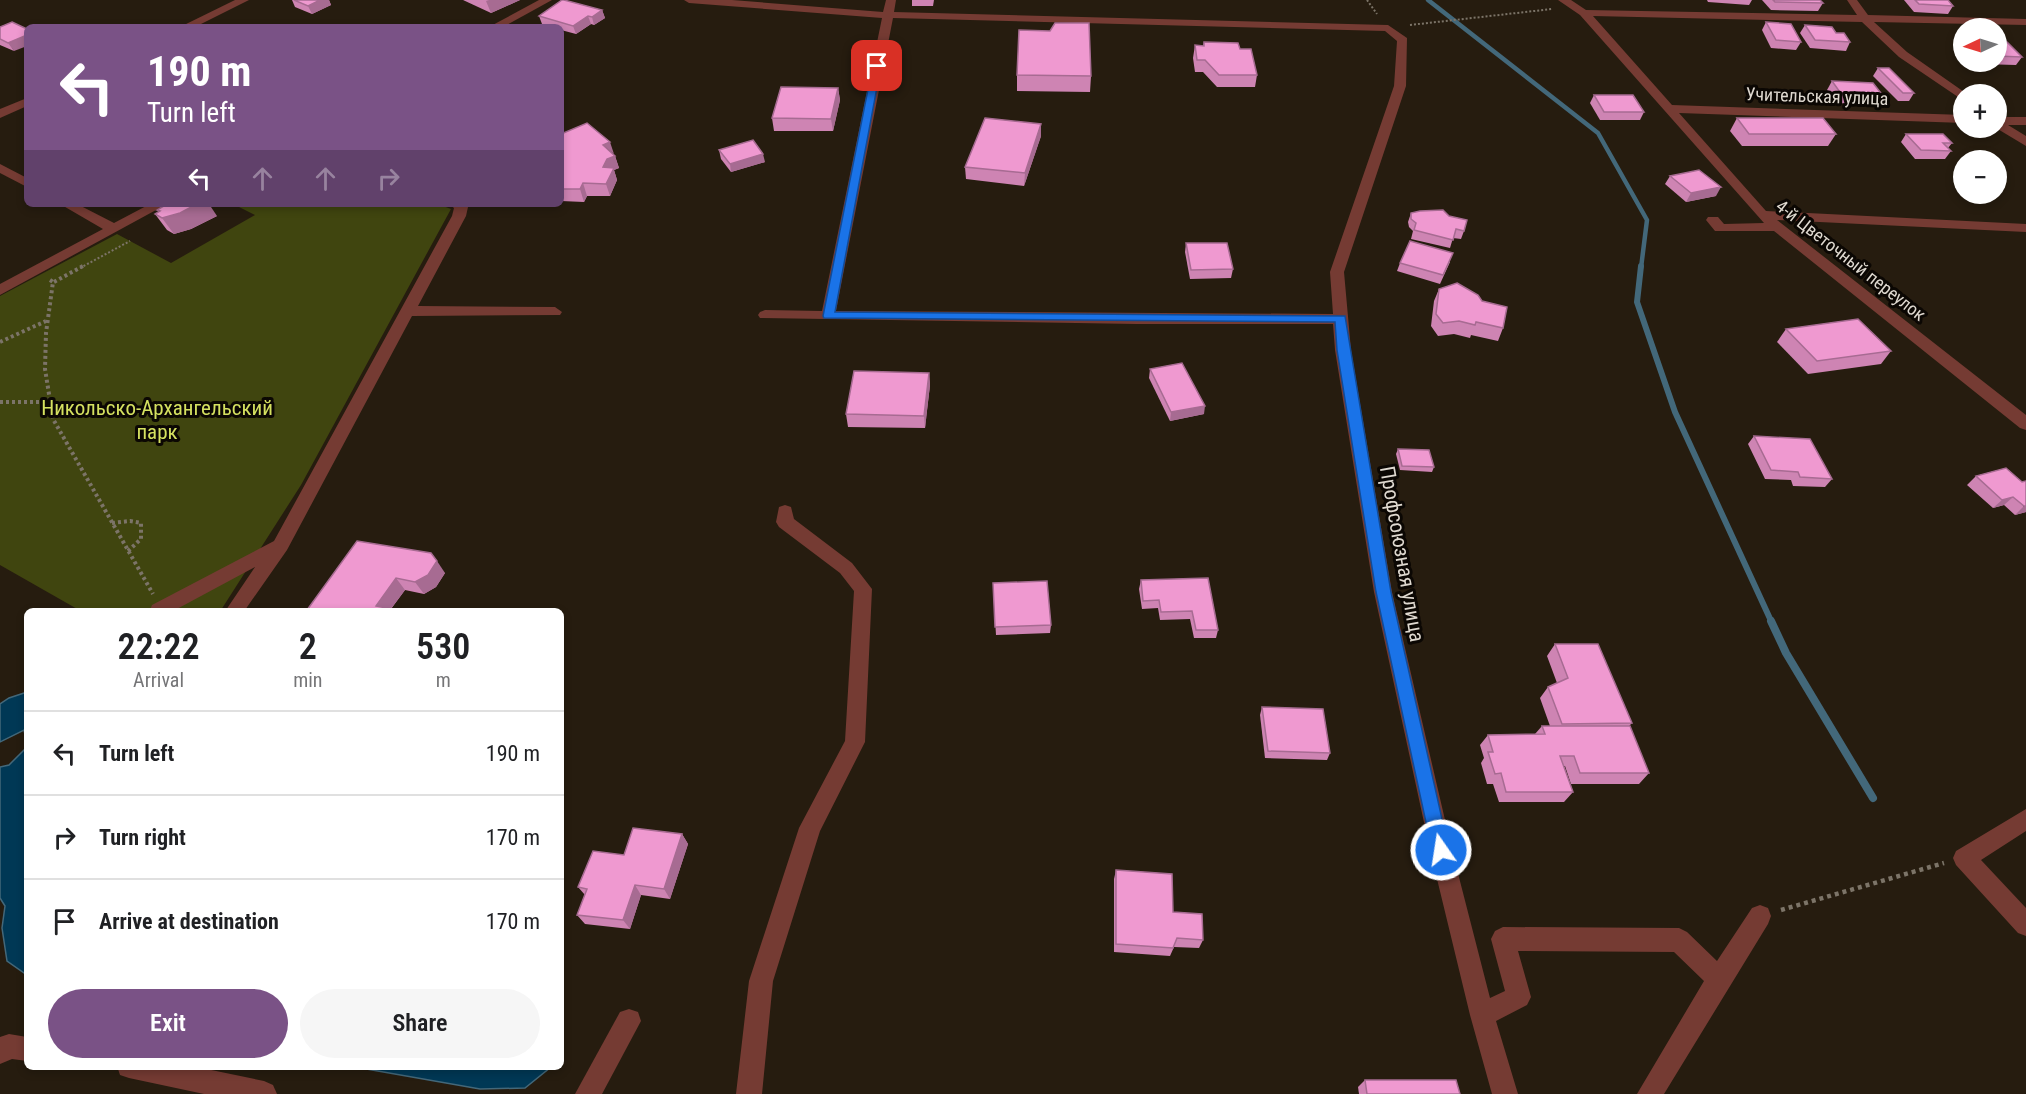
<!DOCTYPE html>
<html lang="en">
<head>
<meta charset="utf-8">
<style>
  :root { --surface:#fff; --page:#f6f6f6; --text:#202124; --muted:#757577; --line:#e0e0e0; --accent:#7a5286 }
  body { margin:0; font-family:"Roboto Condensed",sans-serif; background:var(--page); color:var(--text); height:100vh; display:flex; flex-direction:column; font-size:22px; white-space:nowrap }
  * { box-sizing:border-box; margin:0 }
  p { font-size:20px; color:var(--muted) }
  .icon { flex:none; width:33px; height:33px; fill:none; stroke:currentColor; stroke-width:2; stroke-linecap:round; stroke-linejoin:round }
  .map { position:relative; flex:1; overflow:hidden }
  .drawer { position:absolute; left:24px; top:608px; width:540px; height:462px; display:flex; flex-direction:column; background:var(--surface); border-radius:9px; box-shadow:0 3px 9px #0003 }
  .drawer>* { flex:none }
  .banner { position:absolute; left:24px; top:24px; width:540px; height:183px; border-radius:9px; box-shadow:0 3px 9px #0003; background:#7a5286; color:#fff; overflow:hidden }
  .needle { width:39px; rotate:266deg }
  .fabs { position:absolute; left:1953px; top:18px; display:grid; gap:12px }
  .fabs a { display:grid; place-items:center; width:54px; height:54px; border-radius:50%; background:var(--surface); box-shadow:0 3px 9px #0003; font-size:30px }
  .pin { position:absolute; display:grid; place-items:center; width:51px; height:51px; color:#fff; margin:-26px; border-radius:12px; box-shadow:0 3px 9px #0006 }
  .me { position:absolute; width:66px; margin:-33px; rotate:347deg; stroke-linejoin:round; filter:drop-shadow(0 0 4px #0008) }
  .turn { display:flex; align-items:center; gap:21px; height:126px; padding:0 24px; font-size:27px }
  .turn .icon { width:78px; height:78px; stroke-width:2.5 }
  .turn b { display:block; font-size:42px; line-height:51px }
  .lanes { display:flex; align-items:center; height:57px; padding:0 24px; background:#0003; justify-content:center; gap:30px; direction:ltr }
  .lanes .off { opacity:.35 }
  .eta { display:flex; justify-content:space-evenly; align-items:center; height:102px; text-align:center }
  .eta b { font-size:36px; font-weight:600; line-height:42px }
  .primary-button { display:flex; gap:12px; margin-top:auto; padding:12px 24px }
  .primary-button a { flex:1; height:69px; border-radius:36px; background:var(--accent); color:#fff; font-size:24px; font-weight:600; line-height:69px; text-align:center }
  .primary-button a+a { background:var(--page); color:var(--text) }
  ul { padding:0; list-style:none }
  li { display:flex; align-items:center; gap:18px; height:84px; padding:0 24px; border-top:2px solid var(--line) }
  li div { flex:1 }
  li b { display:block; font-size:22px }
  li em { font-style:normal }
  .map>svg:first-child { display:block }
  .green { fill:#40450f }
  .water { fill:#003855; stroke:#43687a; stroke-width:1.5 }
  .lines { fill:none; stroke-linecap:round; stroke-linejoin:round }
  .stream-far2 { stroke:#43687a; stroke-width:4.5 }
  .stream-far1 { stroke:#43687a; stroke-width:6 }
  .stream { stroke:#43687a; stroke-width:8 }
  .path-far2 { stroke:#7c7468; stroke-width:2; stroke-dasharray:2 2; stroke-linecap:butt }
  .path-far1 { stroke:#7c7468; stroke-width:4; stroke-dasharray:3 3; stroke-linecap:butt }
  .path { stroke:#7c7468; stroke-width:4.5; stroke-dasharray:4 4; stroke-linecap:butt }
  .minor { fill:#753b33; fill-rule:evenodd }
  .wall { fill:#ce84b3 }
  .shaded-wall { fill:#a76b92 }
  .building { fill:#ef99d0; stroke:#a76b92; stroke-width:1.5 }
  .route { fill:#1a73e8; stroke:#114b97; stroke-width:1.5 }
  .labels { text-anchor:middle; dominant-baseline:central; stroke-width:6; stroke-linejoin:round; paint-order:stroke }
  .far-street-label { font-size:18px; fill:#dfd9d0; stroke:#0b0703 }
  .park-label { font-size:21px; fill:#d5e160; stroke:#0b0703 }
  .street-label { font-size:21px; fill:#dfd9d0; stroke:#0b0703 }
</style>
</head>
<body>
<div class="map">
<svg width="2026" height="1094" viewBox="0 0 2026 1094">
  <rect width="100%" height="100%" fill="#261c0f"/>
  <polygon class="green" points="233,204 438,204 451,209 301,485 221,610 79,610 0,565 0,296 117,234 171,263 255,215"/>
  <g class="water">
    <polygon points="27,692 27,744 24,730 0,742 0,704 9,698"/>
    <polygon points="27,747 27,975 7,961 2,928 5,906 0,898 0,767 9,765"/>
    <polygon points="355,1067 551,1067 525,1088 480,1089"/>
  </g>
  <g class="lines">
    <polyline class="stream-far2" points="1428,0 1598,133 1647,220 1641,268"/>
    <polyline class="stream-far1" points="1641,266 1637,302 1675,412 1772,623"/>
    <polyline class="stream" points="1771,621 1786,653 1873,798"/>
    <g class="path-far2">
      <polyline points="1367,0 1377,14"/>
      <polyline points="1410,25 1552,9"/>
      <polyline points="80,268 130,241"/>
    </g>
    <g class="path-far1">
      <polyline points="50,280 53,282 46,333 45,369 53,419 153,594"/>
      <polyline points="54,282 83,266"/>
      <polyline points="0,342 46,321"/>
      <polyline points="0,402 47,402"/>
      <polyline points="112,523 130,521 141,523 141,539 128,551"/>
    </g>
    <polyline class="path" points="1781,910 1944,863"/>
    <g class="minor">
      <polygon points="235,0 249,0 195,27 180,27"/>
      <polygon points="539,0 552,0 503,27 489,27"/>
      <path d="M 684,0 L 732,0 L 883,12 L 886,0 L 896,0 L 894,12 L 1388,25 L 1407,38 L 1406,86 L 1344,272 L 1351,350 L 1392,592 L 1452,850 L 1490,998 L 1505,991 L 1491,939 L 1495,931 L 1503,927 L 1679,928 L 1687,932 L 1717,961 L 1752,908 L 1760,905 L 1768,908 L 1771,916 L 1768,924 L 1664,1094 L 1637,1094 L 1704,981 L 1674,952 L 1518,951 L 1531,997 L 1527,1005 L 1496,1021 L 1518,1094 L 1492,1094 L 1470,1015 L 1430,850 L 1374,592 L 1335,350 L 1333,324 L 1136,324 L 760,318 L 758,315 L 760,312 L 765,310 L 822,311 L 882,18 L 689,3 ZM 893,18 L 1385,31 L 1397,41 L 1394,86 L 1330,272 L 1333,314 L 836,311 Z"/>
      <polygon points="1558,0 1571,0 1586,10 1857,15 1847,0 1857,0 1868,15 2026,19 2026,25 1874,22 1907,52 1967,94 1964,94 1964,101 1899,57 1862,22 1593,16 1672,105 1964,115 1964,123 1679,113 1766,211 2026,224 2026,232 1777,220 2026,415 2026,430 2020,428 1774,231 1715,231 1706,220 1708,217 1718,217 1724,224 1764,223 1580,15"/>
      <polygon points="27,98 27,106 0,118 0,109"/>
      <polygon points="1996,117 2026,117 2026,125 2008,125 2026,136 2026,146 1996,128"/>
      <polygon points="0,164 27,178 27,187 0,173"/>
      <polygon points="60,204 77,204 114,223 150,204 167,204 0,295 0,284 103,229"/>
      <polygon points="449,204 466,204 468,207 466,216 418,306 555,307 562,312 560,315 412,316 287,550 245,610 226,610 255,567 175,610 150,610 152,605 274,541 452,216 454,208"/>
      <polygon points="785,505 791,507 794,519 852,563 872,589 865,742 820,831 773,981 762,1094 736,1094 749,981 799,828 845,741 854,591 840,573 779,527 776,522 779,507"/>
      <polygon points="2026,809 2026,831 1981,860 2026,908 2026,936 2018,933 1956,865 1953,858 1956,851"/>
      <polygon points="629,1009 638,1012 641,1021 602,1094 575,1094 620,1012"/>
      <polygon points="9,1034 27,1037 27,1061 12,1059 0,1064 0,1037"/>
      <polygon points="117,1066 192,1066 264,1081 273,1085 277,1094 204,1094 129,1078 120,1075"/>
    </g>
  </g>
  <g class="wall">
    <polygon points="292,0 329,0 331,5 312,14 295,7"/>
    <polygon points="463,0 520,0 491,13"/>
    <polygon points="912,0 934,0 933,6 912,6"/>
    <polygon points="1707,0 1752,0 1749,5 1708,2"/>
    <polygon points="1762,0 1820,0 1823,3 1818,11 1771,10"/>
    <polygon points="1904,0 1948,0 1953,6 1948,14 1914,12"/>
    <polygon points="602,10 605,18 594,25 591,24 576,34 561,30 561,27 551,27 542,24 539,16"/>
    <polygon points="1766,22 1801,42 1796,50 1771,48 1762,30"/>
    <polygon points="1805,25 1836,33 1850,42 1846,51 1810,48 1800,33"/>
    <polygon points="0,27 14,51 0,45"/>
    <polygon points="1050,31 1091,76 1090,92 1017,91 1017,75"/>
    <polygon points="1204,42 1240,49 1257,75 1255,87 1217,87 1203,72 1195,72 1193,58 1195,45 1203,46"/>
    <polygon points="1996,42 2022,57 2016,65 1981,64 1978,62 1996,62"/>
    <polygon points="1878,68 1914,93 1909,101 1898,101 1873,76"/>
    <polygon points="1832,81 1884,97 1878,105 1837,103 1827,90"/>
    <polygon points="838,88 840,100 833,131 774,131 772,118"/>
    <polygon points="1594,95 1644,112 1640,120 1600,120 1590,103"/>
    <polygon points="1737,118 1836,134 1828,146 1742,146 1730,131"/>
    <polygon points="561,134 615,156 619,168 614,170 617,180 610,196 587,196 584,202 561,201"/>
    <polygon points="1906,134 1952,143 1948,148 1951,151 1945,159 1915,159 1901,142"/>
    <polygon points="1041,136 1024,186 966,179 965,167"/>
    <polygon points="719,150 765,162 731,172 721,159"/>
    <polygon points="1670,176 1716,196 1686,202 1665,184"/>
    <polygon points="157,210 217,216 191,229 174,234 167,230 155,214 159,212"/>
    <polygon points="1411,213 1464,231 1461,239 1453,238 1450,248 1411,239 1413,231 1409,227 1408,222"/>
    <polygon points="1186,243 1233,269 1231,278 1190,279 1185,252"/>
    <polygon points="1450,262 1440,284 1397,271 1400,263"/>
    <polygon points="1439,289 1503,328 1498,341 1471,335 1470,338 1454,334 1438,336 1431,326 1434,301"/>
    <polygon points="1786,329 1891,351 1881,364 1808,374 1777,342"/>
    <polygon points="1150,369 1204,414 1170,421 1149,378"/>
    <polygon points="929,373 930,385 925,428 848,427 846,414"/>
    <polygon points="1754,436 1832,479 1825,487 1793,486 1791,480 1765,479 1748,444"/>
    <polygon points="1398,449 1434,467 1432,472 1400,470 1396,454"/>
    <polygon points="2006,468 2026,512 2015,515 2004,505 1993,508 1967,485 1976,476"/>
    <polygon points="357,541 445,573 436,587 424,594 405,590 391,609"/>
    <polygon points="1208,578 1218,630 1216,638 1194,638 1190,619 1160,620 1158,608 1142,609 1139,589 1141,580"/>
    <polygon points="993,583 1051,625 1050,633 996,635"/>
    <polygon points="1555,644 1632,723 1629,726 1649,773 1639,784 1571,784 1565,766 1564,766 1573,792 1564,802 1499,802 1493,784 1487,784 1481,763 1484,758 1480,745 1488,735 1535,734 1542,726 1550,726 1540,698 1548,687 1557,683 1547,656"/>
    <polygon points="1262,707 1330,753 1327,760 1265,758 1260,715"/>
    <polygon points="682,834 688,844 670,899 641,895 630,929 585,924 577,915 585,895 578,887 624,855"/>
    <polygon points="1116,870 1173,912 1203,940 1199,948 1174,947 1170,956 1114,952 1114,879"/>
    <polygon points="1365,1080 1460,1094 1359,1094 1358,1087"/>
  </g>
  <g class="shaded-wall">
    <polygon points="320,0 329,0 331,5 312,14 308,6"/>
    <polygon points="489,0 520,0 491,13 486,1"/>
    <polygon points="602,10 605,18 594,25 592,17"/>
    <polygon points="588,16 591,24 576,34 573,26"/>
    <polygon points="27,35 27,46 14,51 8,43"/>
    <polygon points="838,88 840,100 833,131 831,119"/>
    <polygon points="1041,124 1041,136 1024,186 1025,173"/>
    <polygon points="610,142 614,154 603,145"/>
    <polygon points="763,154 765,162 731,172 730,164"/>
    <polygon points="615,156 619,168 614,170 617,180 610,196 606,184 603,167 607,159"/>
    <polygon points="583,183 587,196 584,202 580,189"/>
    <polygon points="1721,187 1716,196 1686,202 1691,193"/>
    <polygon points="197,204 209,204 217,216 191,229 174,234 162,218"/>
    <polygon points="929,373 930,385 925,428 924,416"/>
    <polygon points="1205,406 1204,414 1170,421 1171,412"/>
    <polygon points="2013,497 2004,505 1993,508 2002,500"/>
    <polygon points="2024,506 2026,506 2026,512 2015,515"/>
    <polygon points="437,561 445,573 436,587 424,594 415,582"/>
    <polygon points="396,578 405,590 390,610 376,606"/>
    <polygon points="682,834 688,844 670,899 664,889"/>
    <polygon points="635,885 641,895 630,929 623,920"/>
  </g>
  <g class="building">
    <polygon points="294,0 320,0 308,6"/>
    <polygon points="562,0 564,0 602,10 592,17 588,16 573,26 539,16"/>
    <polygon points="1773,0 1820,0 1823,3 1775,2"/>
    <polygon points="1915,0 1948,0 1953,6 1919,4"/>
    <polygon points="12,22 27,29 27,35 8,43 0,39 0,27"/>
    <polygon points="1766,22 1791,24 1801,42 1776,40"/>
    <polygon points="1055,23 1089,23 1091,76 1017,75 1019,30 1050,31"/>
    <polygon points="1805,25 1832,27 1836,33 1844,33 1850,42 1815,40"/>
    <polygon points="1204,42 1238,43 1240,49 1251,49 1257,75 1219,75 1205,60 1197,60 1195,45 1204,46"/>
    <polygon points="1996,42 2007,42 2022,57 1996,56"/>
    <polygon points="1878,68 1889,68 1914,93 1903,93"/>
    <polygon points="1832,81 1873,83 1884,97 1842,95"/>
    <polygon points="781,87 838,88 831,119 772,118"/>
    <polygon points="1594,95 1633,95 1644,112 1604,112"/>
    <polygon points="985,118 1041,124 1025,173 965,167"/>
    <polygon points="1737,118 1823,118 1836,134 1749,134"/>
    <polygon points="587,123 610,142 603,145 615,156 607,159 603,167 614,168 606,184 583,183 580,189 561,189 561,134"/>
    <polygon points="1906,134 1943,134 1952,143 1943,143 1951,151 1921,150"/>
    <polygon points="753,140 763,154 730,164 719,150"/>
    <polygon points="1699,170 1721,187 1691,193 1670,176"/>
    <polygon points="167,204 197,204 180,213 162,218 155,214 160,211 157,210"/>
    <polygon points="1443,210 1449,216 1467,220 1464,231 1456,229 1453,240 1414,230 1416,223 1411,219 1411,213 1420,211"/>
    <polygon points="1410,241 1453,253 1443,275 1400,263"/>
    <polygon points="1186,243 1227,243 1233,269 1191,270"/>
    <polygon points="1457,283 1478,295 1482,301 1507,307 1503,328 1476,322 1475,325 1459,321 1443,323 1436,314 1439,289"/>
    <polygon points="1858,319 1891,351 1817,361 1786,329"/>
    <polygon points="1182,363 1205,406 1171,412 1150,369"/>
    <polygon points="854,371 929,373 924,416 846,414"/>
    <polygon points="1754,436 1810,439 1832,479 1800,477 1798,472 1771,470"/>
    <polygon points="1398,449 1429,450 1434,467 1402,466"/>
    <polygon points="2006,468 2022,482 2026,481 2026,506 2024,506 2013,497 2002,500 1976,476"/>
    <polygon points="357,541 431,553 437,561 428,575 415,582 396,578 376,606 397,610 307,610"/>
    <polygon points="1208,578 1218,630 1196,630 1192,611 1161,612 1159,600 1143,601 1141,580"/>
    <polygon points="1047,581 1051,625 995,627 993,583"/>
    <polygon points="1555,644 1598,644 1632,723 1562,724 1548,687 1568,678"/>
    <polygon points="1262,707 1323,709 1330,753 1268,751"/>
    <polygon points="1542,726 1630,726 1649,773 1580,773 1574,756 1560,756 1573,792 1506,792 1501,773 1495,774 1488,752 1493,752 1488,735 1545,734"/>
    <polygon points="633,828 682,834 664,889 635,885 623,920 577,915 587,889 578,887 593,851 624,855"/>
    <polygon points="1116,870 1172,874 1173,912 1202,914 1203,940 1177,938 1173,948 1116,944"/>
    <polygon points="1365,1080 1456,1080 1460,1094 1367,1094"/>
  </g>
  <polygon class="route" points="873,64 881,66 835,312 1345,316 1391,592 1449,850 1447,855 1441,858 1435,855 1432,850 1376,592 1337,350 1335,322 824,318 823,316"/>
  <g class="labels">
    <g class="far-street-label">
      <text transform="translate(1817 96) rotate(2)">Учительская улица</text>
      <text transform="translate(1851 260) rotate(38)">4-й Цветочный переулок</text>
    </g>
    <g class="park-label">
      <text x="157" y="408">Никольско-Архангельский<tspan x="157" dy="24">парк</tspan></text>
    </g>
    <g class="street-label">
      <text transform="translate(1402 554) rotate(80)">Профсоюзная улица</text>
    </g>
  </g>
</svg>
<div class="fabs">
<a><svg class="needle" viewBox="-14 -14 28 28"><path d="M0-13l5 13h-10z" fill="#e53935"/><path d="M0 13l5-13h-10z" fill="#757577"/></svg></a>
<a>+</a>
<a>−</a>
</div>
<div class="pin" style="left:877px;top:66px;background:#d93025"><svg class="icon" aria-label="arrive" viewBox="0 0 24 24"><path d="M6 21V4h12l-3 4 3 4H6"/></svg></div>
<svg class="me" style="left:1441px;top:850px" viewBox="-20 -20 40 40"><circle r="17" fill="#1a73e8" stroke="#fff" stroke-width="3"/><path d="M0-11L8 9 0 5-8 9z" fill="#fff"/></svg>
<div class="banner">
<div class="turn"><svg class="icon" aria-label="left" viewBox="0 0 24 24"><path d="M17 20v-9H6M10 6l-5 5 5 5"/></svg><div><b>190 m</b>Turn left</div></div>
<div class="lanes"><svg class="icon" aria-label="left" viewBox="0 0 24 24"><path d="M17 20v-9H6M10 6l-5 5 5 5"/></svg><svg class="icon off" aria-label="ahead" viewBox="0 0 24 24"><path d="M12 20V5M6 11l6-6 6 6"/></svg><svg class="icon off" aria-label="ahead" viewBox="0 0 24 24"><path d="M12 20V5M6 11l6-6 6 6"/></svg><svg class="icon off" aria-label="right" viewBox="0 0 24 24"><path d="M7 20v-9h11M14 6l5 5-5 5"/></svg></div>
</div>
<section class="drawer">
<div class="eta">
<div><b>22:22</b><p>Arrival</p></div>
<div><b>2</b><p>min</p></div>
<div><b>530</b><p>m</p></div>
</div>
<ul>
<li><svg class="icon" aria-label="left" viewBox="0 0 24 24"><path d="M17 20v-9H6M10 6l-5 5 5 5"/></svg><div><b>Turn left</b></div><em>190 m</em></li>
<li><svg class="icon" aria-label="right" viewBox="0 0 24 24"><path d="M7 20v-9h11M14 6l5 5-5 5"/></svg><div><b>Turn right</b></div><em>170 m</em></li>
<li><svg class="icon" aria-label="arrive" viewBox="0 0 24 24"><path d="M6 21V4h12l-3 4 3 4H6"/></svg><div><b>Arrive at destination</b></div><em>170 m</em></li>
</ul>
<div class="primary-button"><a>Exit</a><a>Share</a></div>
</section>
</div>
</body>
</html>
